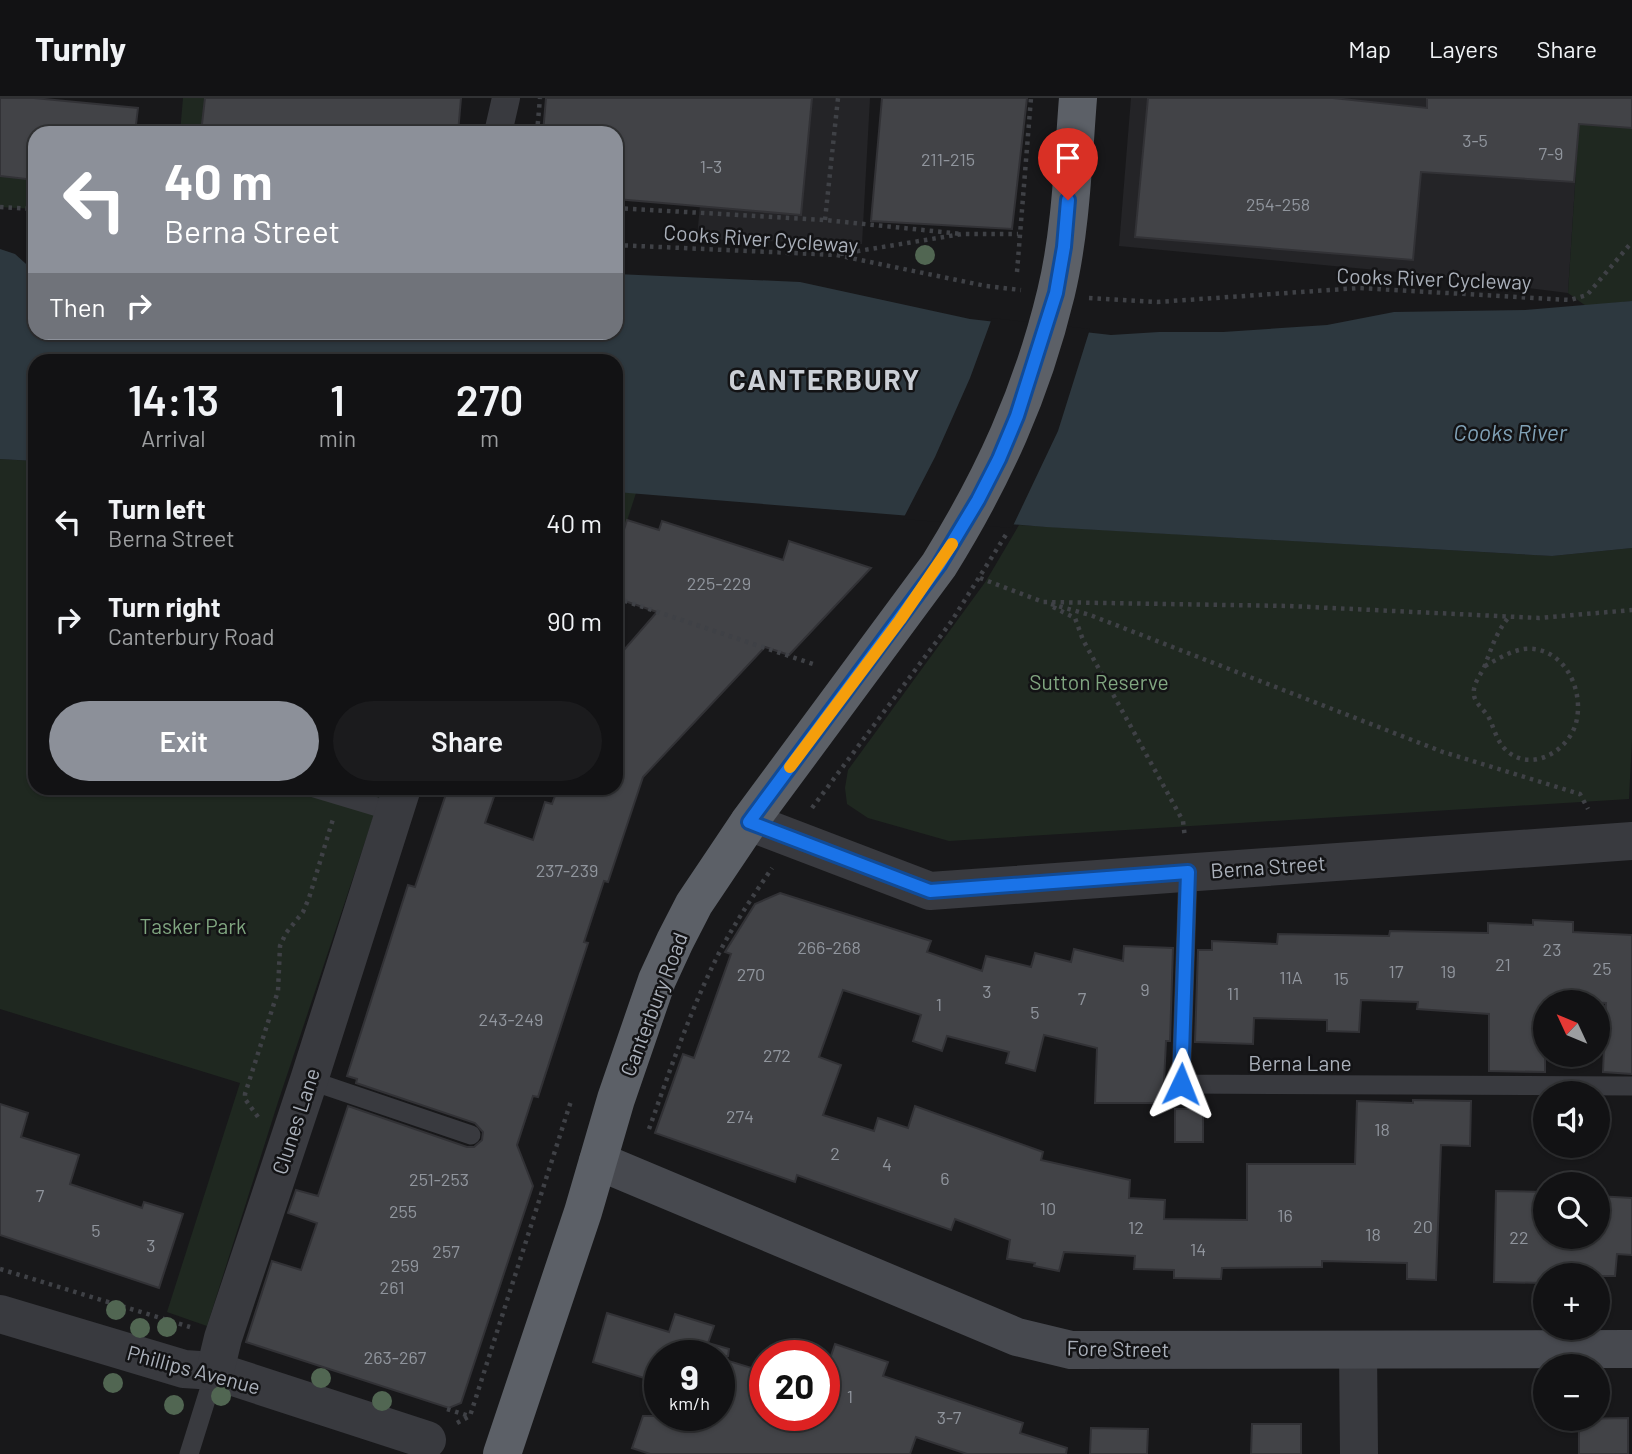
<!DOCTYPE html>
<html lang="en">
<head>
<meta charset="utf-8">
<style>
  :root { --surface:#121214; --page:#1b1b1d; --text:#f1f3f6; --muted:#9c9ea0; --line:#313234; --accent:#8c9099 }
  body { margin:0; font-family:Barlow,sans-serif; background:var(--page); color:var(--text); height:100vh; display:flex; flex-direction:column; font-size:26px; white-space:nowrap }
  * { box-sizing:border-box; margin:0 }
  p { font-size:23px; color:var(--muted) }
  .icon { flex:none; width:38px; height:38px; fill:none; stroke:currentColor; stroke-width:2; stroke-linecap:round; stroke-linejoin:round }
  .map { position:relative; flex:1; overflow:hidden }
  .drawer { position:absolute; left:28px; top:256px; width:595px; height:441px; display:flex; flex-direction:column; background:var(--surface); border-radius:21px; box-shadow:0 2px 5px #0004,0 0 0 2px var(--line) }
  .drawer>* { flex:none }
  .hud { position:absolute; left:28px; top:28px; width:595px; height:214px; border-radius:21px; box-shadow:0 2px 5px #0004,0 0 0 2px var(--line); background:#8c9099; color:#fff; overflow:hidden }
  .needle { width:46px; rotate:314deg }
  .controls { position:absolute; left:1533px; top:892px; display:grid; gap:14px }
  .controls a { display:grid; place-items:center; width:77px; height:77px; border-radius:50%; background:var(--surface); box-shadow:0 2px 5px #0004,0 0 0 2px var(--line); font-size:35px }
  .speed { position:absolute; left:644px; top:1242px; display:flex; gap:14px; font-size:35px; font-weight:700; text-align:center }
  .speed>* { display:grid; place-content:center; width:91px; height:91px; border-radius:50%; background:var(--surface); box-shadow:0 2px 5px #0004,0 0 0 2px var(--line); line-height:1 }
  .speed small { font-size:18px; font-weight:400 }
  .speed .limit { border:10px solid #d22; background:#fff; color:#111 }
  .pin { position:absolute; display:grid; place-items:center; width:60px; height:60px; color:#fff; margin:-72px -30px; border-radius:50% 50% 50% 0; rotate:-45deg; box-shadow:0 0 7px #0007 }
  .pin .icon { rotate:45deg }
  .me { position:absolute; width:77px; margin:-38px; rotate:2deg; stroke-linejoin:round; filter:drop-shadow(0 0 5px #0008) }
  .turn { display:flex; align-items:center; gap:24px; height:147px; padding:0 21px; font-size:32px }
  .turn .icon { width:91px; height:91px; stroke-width:2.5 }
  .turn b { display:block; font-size:49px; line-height:60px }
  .then { display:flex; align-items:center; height:66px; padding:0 21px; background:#0003; gap:14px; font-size:26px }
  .eta { display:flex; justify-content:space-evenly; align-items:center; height:119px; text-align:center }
  .eta b { font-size:42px; font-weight:600; line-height:49px }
  .action { display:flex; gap:14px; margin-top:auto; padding:14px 21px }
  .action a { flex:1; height:80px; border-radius:42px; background:var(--accent); color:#fff; font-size:28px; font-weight:600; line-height:80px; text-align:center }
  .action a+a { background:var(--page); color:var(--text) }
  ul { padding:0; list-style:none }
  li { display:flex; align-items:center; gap:21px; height:98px; padding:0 21px }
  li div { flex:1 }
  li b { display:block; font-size:26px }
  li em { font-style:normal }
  header { display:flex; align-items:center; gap:42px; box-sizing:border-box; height:98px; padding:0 35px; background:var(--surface); border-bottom:2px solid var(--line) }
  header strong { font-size:33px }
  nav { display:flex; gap:38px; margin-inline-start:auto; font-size:24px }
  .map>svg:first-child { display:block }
  .built { fill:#242427 }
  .green { fill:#1f2820 }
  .water { fill:#2d383f }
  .pier { fill:#18181a }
  .building { fill:#424347; stroke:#323236; stroke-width:2 }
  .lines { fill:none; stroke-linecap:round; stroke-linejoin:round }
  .path { stroke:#3f4146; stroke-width:4.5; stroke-dasharray:3.5 5; stroke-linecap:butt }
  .service { stroke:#393a3f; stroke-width:19 }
  .pedestrian { stroke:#393a3f; stroke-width:28 }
  .minor { stroke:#393a3f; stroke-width:38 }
  .secondary { stroke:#47494f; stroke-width:38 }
  .trunk { stroke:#5c6067; stroke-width:38 }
  .tree { fill:#516652 }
  .route-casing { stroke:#114b97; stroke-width:18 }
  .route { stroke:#1a73e8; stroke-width:12 }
  .slow { stroke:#f59e0b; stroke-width:12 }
  .labels { text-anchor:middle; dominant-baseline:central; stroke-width:5; stroke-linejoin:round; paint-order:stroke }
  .number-label { font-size:18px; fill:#90959d }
  .street-label { font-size:21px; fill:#aab0ba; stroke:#131315 }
  .park-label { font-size:21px; fill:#80a680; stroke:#131315 }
  .water-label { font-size:23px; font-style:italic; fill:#80a1b6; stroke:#131315 }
  .district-label { font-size:28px; font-weight:bold; letter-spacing:2px; fill:#cbcfd6; stroke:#131315 }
</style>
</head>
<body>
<header>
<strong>Turnly</strong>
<nav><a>Map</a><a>Layers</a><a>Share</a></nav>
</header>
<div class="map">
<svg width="1632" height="1356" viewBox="0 0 1632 1356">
  <rect width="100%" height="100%" fill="#18181a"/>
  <g class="built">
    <polygon points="709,0 870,0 862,146 697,141"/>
    <polygon points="1131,0 1632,0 1579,26 1568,195 1419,176 1119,148"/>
  </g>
  <g class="green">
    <polygon points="183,0 205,0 201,35 180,35"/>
    <polygon points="1579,26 1632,30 1632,203 1586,208 1568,195"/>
    <polygon points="0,78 35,82 35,111 0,109"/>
    <polygon points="0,361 35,363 35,690 383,690 278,1004 207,1228 167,1214 240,985 0,911"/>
    <polygon points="616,394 636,395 616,457"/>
    <polygon points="1019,427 1552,458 1632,450 1632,641 1629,701 949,743 868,720 847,706 845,690 848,672 986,483"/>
  </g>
  <polygon class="water" points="0,151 15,156 35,174 35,234 616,234 616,176 800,184 970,221 1111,237 1159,234 1223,234 1327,227 1394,214 1525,212 1632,203 1632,450 1552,458 1046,429 616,394 616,262 35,262 35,363 0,361"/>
  <polygon class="pier" points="992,220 1090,231 1058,333 1012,430 903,421 935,359 970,280"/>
  <g class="building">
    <polygon points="0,0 34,0 138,10 135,35 35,35 35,82 0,78"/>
    <polygon points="205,0 461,0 458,35 201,35"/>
    <polygon points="546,0 812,0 801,117 616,101 616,35 543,35"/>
    <polygon points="882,0 1027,0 1012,131 871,123"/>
    <polygon points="1148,0 1333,0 1427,10 1427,0 1632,0 1632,30 1579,26 1574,84 1421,74 1413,162 1135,139"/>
    <polygon points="627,422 659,432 662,423 783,462 789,443 871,470 789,557 765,549 643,679 608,784 604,783 584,844 588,845 538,999 533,998 517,1047 533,1088 461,1305 449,1310 246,1244 272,1163 301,1172 317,1125 288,1115 296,1092 318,1098 348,1008 467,1049 474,1049 482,1042 483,1034 475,1025 356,985 357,981 347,978 408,787 415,789 448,690 497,690 485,725 533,742 545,704 552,706 558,690 616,690 616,561 657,514 616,500 616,457"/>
    <polygon points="780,795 931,843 927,854 982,873 986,858 1031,869 1035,855 1071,864 1074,851 1123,863 1124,848 1173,850 1170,943 1166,943 1163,1005 1095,1005 1097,950 1044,937 1035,973 1006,965 1009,954 947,938 942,953 913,943 921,917 843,892 819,959 841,967 823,1017 874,1033 878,1020 908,1030 915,1008 1043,1054 1041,1062 1130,1082 1129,1100 1165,1102 1164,1121 1247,1122 1247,1066 1355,1066 1357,1003 1413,1005 1413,1002 1471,1003 1470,1048 1441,1047 1436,1182 1407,1181 1407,1165 1322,1163 1322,1169 1222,1170 1221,1181 1174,1180 1174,1172 1134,1171 1135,1158 1064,1154 1059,1173 1034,1168 1035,1165 1007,1161 1010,1142 955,1121 951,1132 797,1077 795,1084 655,1035 683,956 694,960 731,856 725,854 755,806"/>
    <polygon points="1533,822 1573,824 1573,834 1632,837 1632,976 1603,974 1606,905 1545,902 1545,974 1489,973 1489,916 1417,911 1418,904 1361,902 1359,934 1327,933 1327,922 1254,920 1253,946 1195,944 1198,852 1212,852 1212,843 1277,846 1278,836 1389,838 1390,833 1488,835 1488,825 1533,827"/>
    <polygon points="0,1006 28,1015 21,1039 79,1057 70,1086 142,1110 144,1104 183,1116 159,1190 0,1137"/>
    <rect x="1175" y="1011" width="28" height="33"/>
    <polygon points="1496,1093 1545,1094 1544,1139 1598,1139 1598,1098 1632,1100 1632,1157 1617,1156 1615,1178 1543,1178 1543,1185 1494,1184"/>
    <polygon points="607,1215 669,1234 675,1216 714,1228 708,1245 729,1251 728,1258 660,1258 660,1285 593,1264"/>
    <polygon points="835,1246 888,1264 883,1278 1023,1325 1020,1335 1067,1350 1066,1356 967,1356 916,1339 910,1356 650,1356 632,1350 643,1318 719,1318 719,1260 765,1274 765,1318 824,1318 824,1279"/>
    <polygon points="1628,1320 1628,1356 1579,1356 1579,1321"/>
    <polygon points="1252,1326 1301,1326 1301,1356 1251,1356"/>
    <polygon points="1091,1330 1148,1331 1147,1356 1090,1356"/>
  </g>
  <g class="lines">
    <g class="path">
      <polyline points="537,35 540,0"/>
      <polyline points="0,109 35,111"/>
      <polyline points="616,110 825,122 962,136"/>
      <polyline points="825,122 838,0"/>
      <polyline points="616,147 836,157 986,188 1021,192"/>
      <polyline points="840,156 962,136 1018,136"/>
      <polyline points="1017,174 1031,0"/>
      <polyline points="1089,200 1157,204 1359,190 1570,202 1587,197 1632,144"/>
      <polyline points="980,480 1043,504 1290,508 1539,520 1632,512"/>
      <polyline points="616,500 813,566"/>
      <polyline points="1051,506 1090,517 1443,654 1580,696 1588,711"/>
      <polyline points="1053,509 1075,520 1083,542 1183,723 1185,740"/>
      <path d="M 1485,568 C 1496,562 1510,553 1524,551 C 1563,547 1585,591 1576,625 C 1568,654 1529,676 1505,651 C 1496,642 1494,629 1488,618 C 1482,609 1472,604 1474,591 C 1475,583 1482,575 1485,567 C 1492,549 1496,535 1508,520"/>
      <polyline points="812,710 951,524 1007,435"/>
      <polyline points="258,1019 245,1001 245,996 278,893 280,848 286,835 303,814 309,800 333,721"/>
      <path d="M 649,1031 C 670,972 690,913 718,857 C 734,826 753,798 772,770"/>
      <polyline points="0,1171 190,1229"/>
      <polyline points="447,1311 469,1318"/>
      <polyline points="457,1325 470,1318 571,1003"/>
    </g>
    <g class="service">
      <polyline points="314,690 394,714"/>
      <polyline points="1188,774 1181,986 1632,988"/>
      <polyline points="309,982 471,1037"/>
      <polyline points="189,1356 215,1273"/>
    </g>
    <polyline class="pedestrian" points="498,35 506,0"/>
    <g class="minor">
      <polyline points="749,724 930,793 1632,743"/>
      <polyline points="0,1216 184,1271 215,1273 427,1342"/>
      <polyline points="1358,1252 1359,1356"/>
      <polyline points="215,1273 223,1240 309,982 402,690"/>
    </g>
    <polyline class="secondary" points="598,1063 1017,1239 1071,1252 1632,1251"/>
    <path class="trunk" d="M 502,1356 L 583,1114 L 616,1001 L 657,882 L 675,843 L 694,806 L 749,724 L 939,467 C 993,380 1032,295 1056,195 C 1071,133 1073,63 1078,0"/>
  </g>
  <g class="tree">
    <circle cx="925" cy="157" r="10"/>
    <circle cx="116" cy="1212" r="10"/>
    <circle cx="167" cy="1229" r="10"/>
    <circle cx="140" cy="1230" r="10"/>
    <circle cx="321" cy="1280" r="10"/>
    <circle cx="113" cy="1285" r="10"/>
    <circle cx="221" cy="1298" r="10"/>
    <circle cx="382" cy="1303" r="10"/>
    <circle cx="174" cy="1307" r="10"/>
  </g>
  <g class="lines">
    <defs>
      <polyline id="route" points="1068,102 1064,149 1056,195 1017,318 999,361 978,402 939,467 749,724 930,793 1188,774 1181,986"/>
    </defs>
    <use href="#route" class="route-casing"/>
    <use href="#route" class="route"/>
    <polyline class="slow" points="790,669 900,522 952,446"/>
  </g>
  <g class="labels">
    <g class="number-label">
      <text x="1475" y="42">3-5</text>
      <text x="1551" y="55">7-9</text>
      <text x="948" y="61">211-215</text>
      <text x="711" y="68">1-3</text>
      <text x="1278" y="106">254-258</text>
      <text x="719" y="485">225-229</text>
      <text x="567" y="772">237-239</text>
      <text x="829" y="849">266-268</text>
      <text x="1552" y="851">23</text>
      <text x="1503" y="866">21</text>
      <text x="1602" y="870">25</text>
      <text x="1396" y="873">17</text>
      <text x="1448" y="873">19</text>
      <text x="751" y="876">270</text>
      <text x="1291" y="879">11A</text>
      <text x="1341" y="880">15</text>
      <text x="1145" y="891">9</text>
      <text x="987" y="893">3</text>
      <text x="1233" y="895">11</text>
      <text x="1082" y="900">7</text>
      <text x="939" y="906">1</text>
      <text x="1035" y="914">5</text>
      <text x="511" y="921">243-249</text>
      <text x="777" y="957">272</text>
      <text x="740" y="1018">274</text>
      <text x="1382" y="1031">18</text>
      <text x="835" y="1055">2</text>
      <text x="887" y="1066">4</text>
      <text x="945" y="1080">6</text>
      <text x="439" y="1081">251-253</text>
      <text x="40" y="1097">7</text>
      <text x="1048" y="1110">10</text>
      <text x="403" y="1113">255</text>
      <text x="1285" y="1117">16</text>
      <text x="1423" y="1128">20</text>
      <text x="1136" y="1129">12</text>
      <text x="96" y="1132">5</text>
      <text x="1373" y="1136">18</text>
      <text x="1519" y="1139">22</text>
      <text x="151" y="1147">3</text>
      <text x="1198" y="1151">14</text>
      <text x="446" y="1153">257</text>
      <text x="405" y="1167">259</text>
      <text x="392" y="1189">261</text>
      <text x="395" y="1259">263-267</text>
      <text x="850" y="1298">1</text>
      <text x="949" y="1319">3-7</text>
    </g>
    <g class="street-label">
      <text transform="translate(761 140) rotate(4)">Cooks River Cycleway</text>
      <text transform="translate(1434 180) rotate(2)">Cooks River Cycleway</text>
      <text transform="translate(1268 768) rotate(-4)">Berna Street</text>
      <text transform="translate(653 906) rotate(-69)">Canterbury Road</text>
      <text x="1300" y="964">Berna Lane</text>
      <text transform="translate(295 1023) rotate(-72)">Clunes Lane</text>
      <text transform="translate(1118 1250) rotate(1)">Fore Street</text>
      <text transform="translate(194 1271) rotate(15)">Phillips Avenue</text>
    </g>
    <g class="park-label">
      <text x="1099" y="583">Sutton Reserve</text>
      <text x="193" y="827">Tasker Park</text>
    </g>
    <g class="water-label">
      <text x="1510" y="334">Cooks River</text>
    </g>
    <g class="district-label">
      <text x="825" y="281">CANTERBURY</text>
    </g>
  </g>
</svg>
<div class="controls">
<a><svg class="needle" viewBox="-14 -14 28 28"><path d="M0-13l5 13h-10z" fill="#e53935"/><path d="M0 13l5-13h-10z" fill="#9c9ea0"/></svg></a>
<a><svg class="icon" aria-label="sound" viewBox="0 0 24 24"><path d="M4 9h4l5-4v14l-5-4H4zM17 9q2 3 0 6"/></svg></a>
<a><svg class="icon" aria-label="search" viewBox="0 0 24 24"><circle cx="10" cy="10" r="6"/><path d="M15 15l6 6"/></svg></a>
<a>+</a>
<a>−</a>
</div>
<div class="speed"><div>9<small>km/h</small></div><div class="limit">20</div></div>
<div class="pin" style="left:1068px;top:102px;background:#d93025"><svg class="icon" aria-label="arrive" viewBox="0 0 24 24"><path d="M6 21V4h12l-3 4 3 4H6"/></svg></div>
<svg class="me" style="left:1181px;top:986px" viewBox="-20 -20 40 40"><path d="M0-17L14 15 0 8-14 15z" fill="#1a73e8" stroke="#fff" stroke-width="4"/></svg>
<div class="hud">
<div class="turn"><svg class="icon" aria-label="left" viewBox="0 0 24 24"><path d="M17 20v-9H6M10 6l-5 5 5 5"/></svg><div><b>40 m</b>Berna Street</div></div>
<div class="then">Then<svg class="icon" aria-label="right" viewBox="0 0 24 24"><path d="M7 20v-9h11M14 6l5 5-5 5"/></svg></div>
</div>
<section class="drawer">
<div class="eta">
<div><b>14:13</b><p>Arrival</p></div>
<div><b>1</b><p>min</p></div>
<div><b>270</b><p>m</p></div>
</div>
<ul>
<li><svg class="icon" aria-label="left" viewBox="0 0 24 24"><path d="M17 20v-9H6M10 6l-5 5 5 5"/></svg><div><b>Turn left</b><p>Berna Street</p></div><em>40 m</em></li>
<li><svg class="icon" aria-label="right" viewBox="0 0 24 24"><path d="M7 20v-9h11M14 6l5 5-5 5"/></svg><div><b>Turn right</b><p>Canterbury Road</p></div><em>90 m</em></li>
</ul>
<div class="action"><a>Exit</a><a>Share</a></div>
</section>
</div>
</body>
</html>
